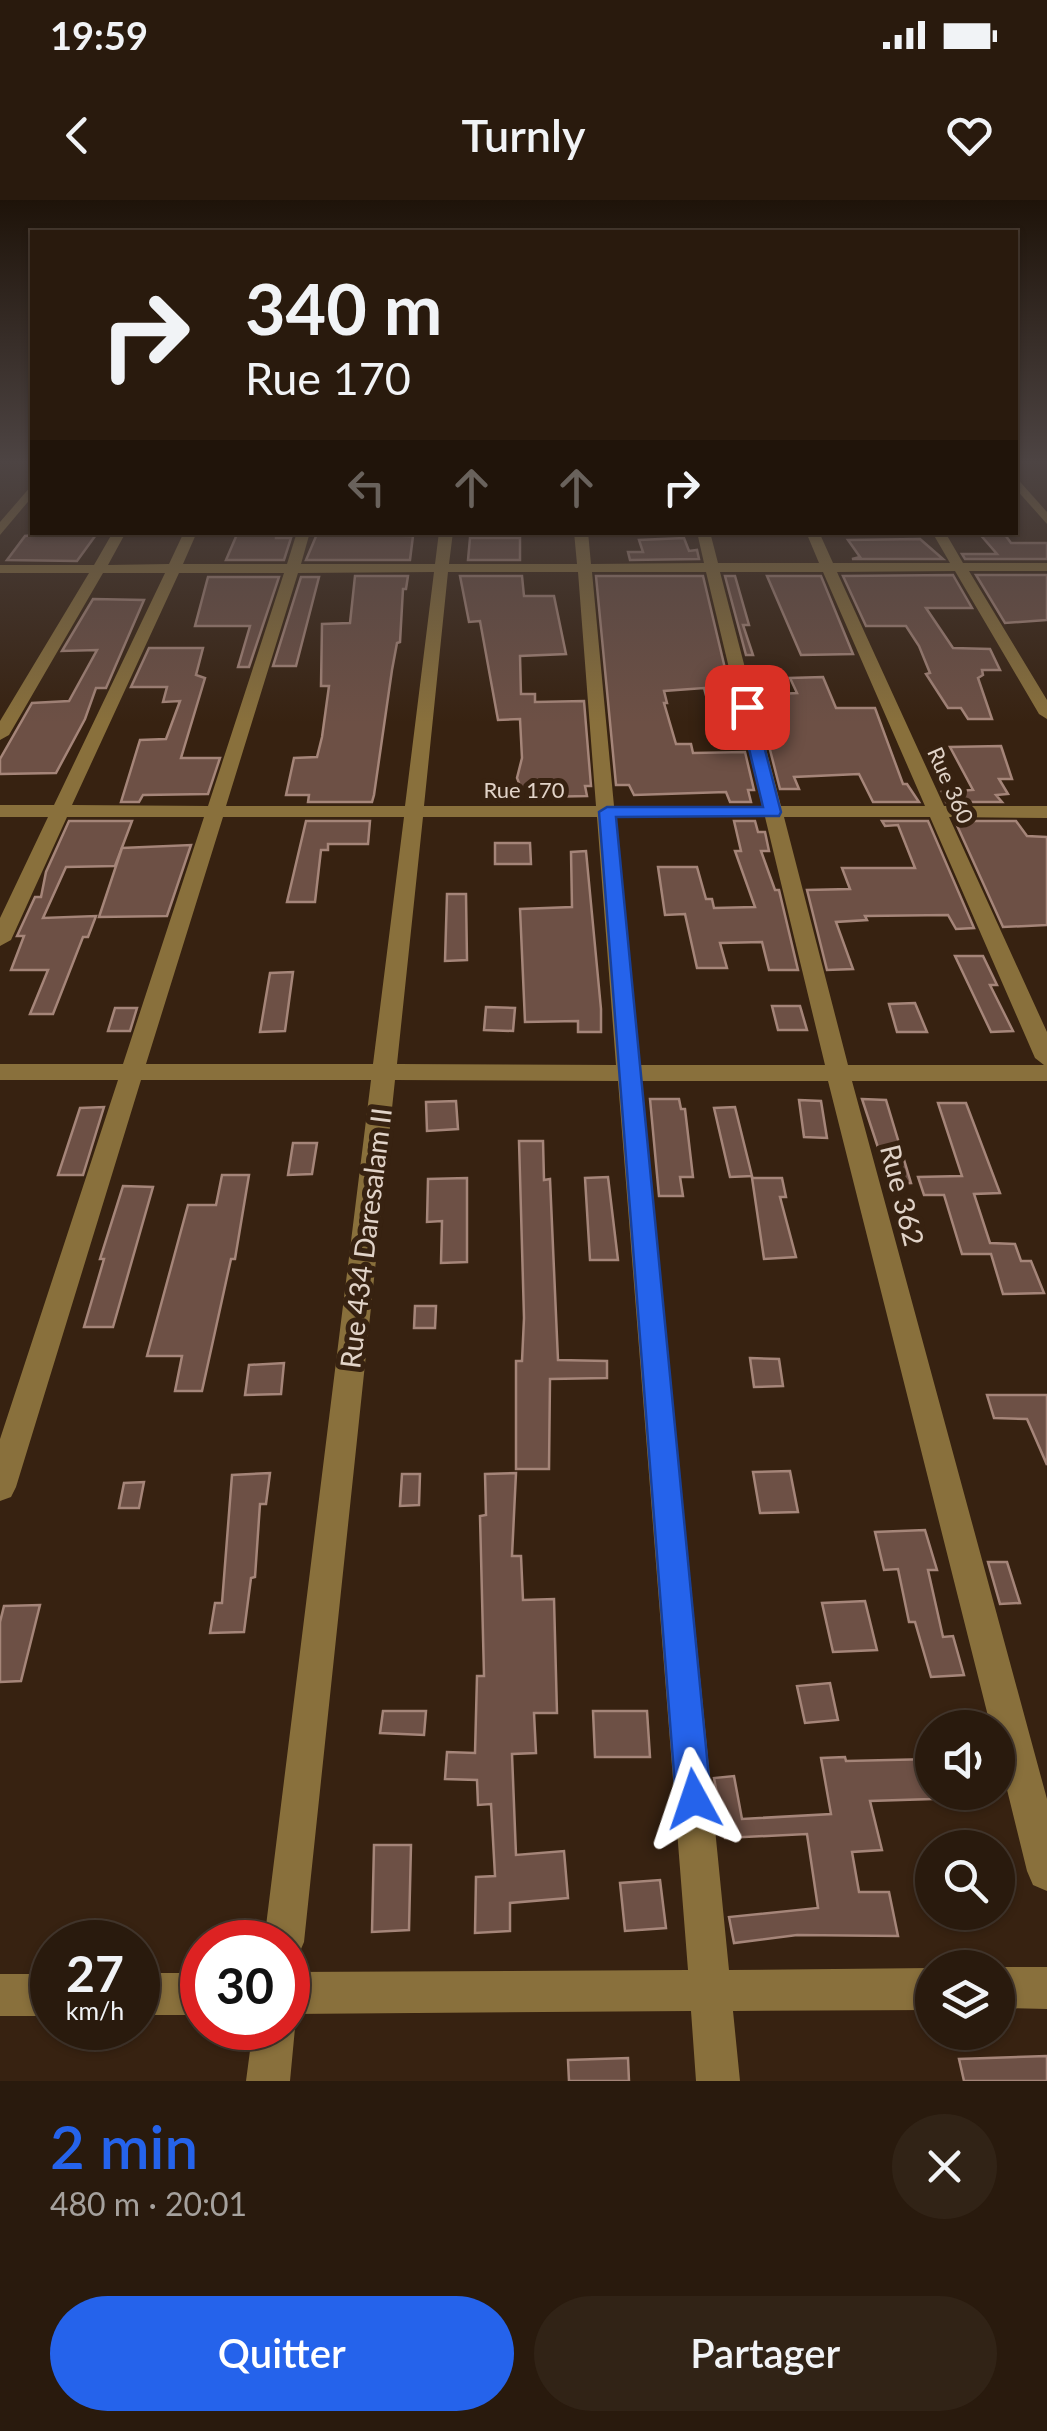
<!DOCTYPE html>
<html lang="fr">
<head>
<meta charset="utf-8">
<style>
  :root { --surface:#291a0d; --page:#312316; --text:#f1f3f6; --muted:#a5a19d; --line:#45382e; --accent:#2563eb }
  body { margin:0; font-family:Lato,sans-serif; background:var(--page); color:var(--text); height:100vh; display:flex; flex-direction:column; font-size:38px; white-space:nowrap }
  * { box-sizing:border-box; margin:0 }
  p { font-size:32px; color:var(--muted) }
  .icon { flex:none; width:55px; height:55px; fill:none; stroke:currentColor; stroke-width:2; stroke-linecap:round; stroke-linejoin:round }
  .map { position:relative; height:1881px; overflow:hidden }
  .sheet { display:flex; flex-direction:column; background:var(--surface); flex:1 }
  .sheet>* { flex:none }
  .hud { position:absolute; left:30px; top:30px; width:988px; height:305px; border-radius:0px; box-shadow:0 2px 8px #0004,0 0 0 2px var(--line); background:#291a0d; color:var(--text); overflow:hidden }
  .fabs { position:absolute; left:915px; top:1510px; display:grid; gap:20px }
  .fabs a { display:grid; place-items:center; width:100px; height:100px; border-radius:50%; background:var(--surface); box-shadow:0 2px 8px #0004,0 0 0 2px var(--line); font-size:50px }
  .speed { position:absolute; left:30px; top:1720px; display:flex; gap:20px; font-size:50px; font-weight:700; text-align:center }
  .speed>* { display:grid; place-content:center; width:130px; height:130px; border-radius:50%; background:var(--surface); box-shadow:0 2px 8px #0004,0 0 0 2px var(--line); line-height:1 }
  .speed small { font-size:25px; font-weight:400 }
  .speed .limit { border:15px solid #d22; background:#fff; color:#111 }
  .pin { position:absolute; display:grid; place-items:center; width:85px; height:85px; color:#fff; margin:-42px; border-radius:20px; box-shadow:0 5px 15px #0006 }
  .me { position:absolute; width:110px; margin:-55px; rotate:355deg; stroke-linejoin:round; filter:drop-shadow(0 0 8px #0008) }
  .turn { display:flex; align-items:center; gap:35px; height:210px; padding:0 50px; font-size:45px }
  .turn .icon { width:130px; height:130px; stroke-width:2.5 }
  .turn b { display:block; font-size:70px; line-height:85px }
  .lanes { display:flex; align-items:center; height:95px; padding:0 50px; background:#0003; justify-content:center; gap:50px; direction:ltr }
  .lanes .off { opacity:.35 }
  .round { display:grid; place-items:center; flex:none; width:105px; height:105px; border-radius:52px; background:var(--page) }
  .head { display:flex; align-items:center; justify-content:space-between; height:170px; padding:0 50px }
  h1 { font-size:60px; font-weight:600; line-height:75px; color:var(--accent) }
  .button { display:flex; gap:20px; margin-top:auto; padding:20px 50px }
  .button a { flex:1; height:115px; border-radius:60px; background:var(--accent); color:#fff; font-size:40px; font-weight:600; line-height:115px; text-align:center }
  .button a+a { background:var(--page); color:var(--text) }
  .status { display:flex; justify-content:space-between; align-items:center; height:70px; padding:0 50px; background:var(--surface); direction:ltr }
  .status svg { height:28px; fill:currentColor }
  header { display:flex; justify-content:space-between; align-items:center; height:130px; padding:0 50px; background:var(--surface); font-size:45px; font-weight:600 }
  .map>svg:first-child { display:block }
  .building { fill:#6d5045; stroke:#a58579; stroke-width:2.5 }
  .lines { fill:none; stroke-linecap:round; stroke-linejoin:round }
  .minor { fill:#89703c; fill-rule:evenodd }
  .route { fill:#2563eb; stroke:#184099; stroke-width:2.5 }
  .labels { text-anchor:middle; dominant-baseline:central; stroke-width:10; stroke-linejoin:round; paint-order:stroke }
  .far-street-label { font-size:22px; fill:#e1d3c8; stroke:#372211 }
  .street-label { font-size:28px; fill:#e1d3c8; stroke:#372211 }
</style>
</head>
<body>
<div class="status"><b>19:59</b><svg viewBox="0 0 49 12"><path d="M0 12V9h3v3zM5 12V6h3v6zM10 12V3h3v9zM15 12V0h3v12zM26 1h20v11H26zM47 4h2v5h-2z"/></svg></div>
<header><svg class="icon" aria-label="back" viewBox="0 0 24 24"><path d="M15 5l-7 7 7 7"/></svg>Turnly<svg class="icon" aria-label="heart" viewBox="0 0 24 24"><path d="M12 20l-8-8c-3-5 5-10 8-4 3-6 11-1 8 4z"/></svg></header>
<div class="map">
<svg width="1047" height="1881" viewBox="0 0 1047 1881">
  <rect width="100%" height="100%" fill="#372211"/>
  <g class="building">
    <polygon points="66,332 98,332 77,361 7,360 25,336"/>
    <polygon points="238,332 276,332 276,338 291,338 284,360 226,360"/>
    <polygon points="978,332 1003,332 1011,343 1047,343 1047,359 965,359 962,354 997,354"/>
    <polygon points="317,334 413,336 410,360 306,360"/>
    <polygon points="470,338 520,338 520,360 468,360"/>
    <polygon points="684,338 689,351 697,350 699,359 630,360 628,352 643,352 639,340"/>
    <polygon points="920,339 943,359 852,359 860,357 848,340"/>
    <polygon points="953,375 972,408 926,408 953,448 990,449 1000,470 982,470 983,475 978,478 992,519 968,519 961,508 948,508 926,474 930,473 919,446 906,426 866,426 843,376"/>
    <polygon points="976,375 1047,375 1047,420 1005,423"/>
    <polygon points="355,376 408,376 406,389 403,389 400,442 397,443 392,470 374,595 372,602 308,602 309,595 286,595 294,558 317,557 322,537 329,486 321,486 322,424 350,423"/>
    <polygon points="460,376 522,376 524,396 554,396 566,454 520,456 521,494 535,494 535,502 584,501 591,586 585,586 587,596 540,597 536,588 521,588 517,578 522,558 520,519 498,520 480,421 469,422"/>
    <polygon points="596,376 703,376 733,502 708,503 704,488 664,491 667,503 664,503 676,544 691,544 693,553 745,552 754,590 748,590 751,602 730,602 726,592 634,595 629,585 616,585"/>
    <polygon points="725,376 735,376 749,425 743,425 753,455 746,455"/>
    <polygon points="767,376 821,376 853,454 801,455"/>
    <polygon points="208,377 279,377 249,467 238,467 250,426 195,426"/>
    <polygon points="301,377 319,377 296,466 273,466"/>
    <polygon points="93,399 144,400 106,488 96,488 85,519 56,573 0,574 0,559 32,503 69,501 97,450 62,451"/>
    <polygon points="149,448 203,448 196,475 205,478 181,558 220,558 208,594 143,595 139,602 121,602 140,540 166,539 180,501 163,502 167,487 131,487"/>
    <polygon points="823,477 836,508 875,508 903,584 907,584 919,602 873,602 859,574 794,577 799,589 780,589 756,495 797,493 790,478"/>
    <polygon points="1001,546 1012,579 999,579 1008,594 996,595 1002,602 946,602 942,592 973,590 950,547"/>
    <polygon points="69,621 132,621 115,666 66,667 43,718 96,716 88,737 83,737 53,814 30,814 48,770 11,770 24,736 17,736 35,697 41,697 46,672"/>
    <polygon points="306,621 370,621 368,644 328,644 328,650 321,650 315,702 287,702"/>
    <polygon points="734,621 755,621 758,632 765,632 769,651 761,651 775,690 779,690 798,770 769,770 762,742 720,743 727,768 697,768 685,714 665,715 658,667 697,667 706,699 712,699 714,708 755,707 735,651 741,651"/>
    <polygon points="882,621 928,621 974,728 956,729 948,715 865,716 867,720 836,722 853,769 827,770 807,690 850,689 842,668 915,668 898,625 885,626"/>
    <polygon points="955,621 1016,621 1027,636 1047,637 1047,725 1003,727"/>
    <polygon points="495,643 530,643 531,664 495,664"/>
    <polygon points="191,645 167,716 99,717 122,648"/>
    <polygon points="586,651 601,809 601,832 578,832 578,821 525,822 520,709 572,707 571,652"/>
    <polygon points="447,694 466,694 467,760 445,761"/>
    <polygon points="955,756 983,756 997,785 990,785 1013,831 991,832"/>
    <polygon points="293,772 285,831 260,832 270,773"/>
    <polygon points="915,803 927,832 897,832 889,804"/>
    <polygon points="772,806 800,806 807,830 778,830"/>
    <polygon points="486,807 515,808 513,831 484,830"/>
    <polygon points="115,808 137,808 130,831 108,831"/>
    <polygon points="650,899 679,899 681,909 685,909 693,977 680,977 683,996 659,996"/>
    <polygon points="862,899 886,900 911,983 890,984"/>
    <polygon points="799,900 821,901 827,938 804,937"/>
    <polygon points="456,901 458,929 427,931 426,902"/>
    <polygon points="938,903 966,903 1000,993 974,994 990,1043 1015,1044 1021,1061 1031,1061 1044,1093 1003,1094 991,1054 962,1054 944,995 924,995 918,977 962,976"/>
    <polygon points="104,907 83,975 58,975 80,908"/>
    <polygon points="735,907 752,976 730,977 714,908"/>
    <polygon points="519,941 543,941 544,980 550,979 558,1160 607,1161 607,1178 550,1179 549,1269 516,1269 516,1161 522,1161 524,1118"/>
    <polygon points="293,943 317,943 312,974 288,975"/>
    <polygon points="222,975 249,975 235,1059 231,1059 202,1191 175,1191 182,1156 147,1156 188,1005 216,1005"/>
    <polygon points="608,977 618,1060 590,1060 585,978"/>
    <polygon points="467,978 467,1062 441,1063 442,1021 427,1022 428,979"/>
    <polygon points="752,978 782,978 786,997 780,997 796,1057 764,1059"/>
    <polygon points="123,986 153,987 113,1127 84,1127 104,1059 100,1059"/>
    <polygon points="415,1106 436,1106 435,1128 414,1128"/>
    <polygon points="750,1158 779,1159 783,1186 754,1187"/>
    <polygon points="284,1163 281,1194 245,1195 249,1165"/>
    <polygon points="987,1195 1047,1195 1047,1265 1027,1219 994,1218"/>
    <polygon points="790,1271 798,1312 760,1313 753,1272"/>
    <polygon points="270,1273 266,1304 260,1304 255,1377 251,1378 244,1432 210,1433 215,1403 222,1403 232,1275"/>
    <polygon points="516,1273 512,1356 521,1356 523,1400 554,1399 557,1513 534,1513 536,1553 512,1554 516,1655 564,1651 568,1698 510,1703 510,1731 475,1733 476,1677 495,1676 491,1604 478,1605 477,1580 445,1579 447,1552 475,1553 477,1476 484,1476 480,1316 486,1315 485,1274"/>
    <polygon points="402,1274 420,1274 419,1305 400,1306"/>
    <polygon points="144,1282 139,1308 119,1308 124,1283"/>
    <polygon points="925,1330 937,1370 928,1370 943,1437 953,1436 964,1475 931,1477 915,1422 909,1422 898,1369 884,1370 875,1332"/>
    <polygon points="988,1362 1007,1362 1020,1403 1000,1404"/>
    <polygon points="865,1401 877,1450 833,1452 822,1403"/>
    <polygon points="40,1405 21,1481 0,1482 0,1422 4,1406"/>
    <polygon points="830,1483 838,1520 805,1523 797,1486"/>
    <polygon points="383,1511 426,1511 424,1535 380,1533"/>
    <polygon points="593,1511 647,1511 650,1557 595,1557"/>
    <polygon points="845,1557 846,1561 932,1559 932,1599 870,1601 882,1650 852,1652 859,1692 889,1692 898,1736 797,1735 734,1743 729,1717 818,1708 807,1634 725,1638 714,1578 734,1576 742,1619 831,1614 821,1558"/>
    <polygon points="374,1645 411,1645 409,1730 372,1732"/>
    <polygon points="660,1680 666,1728 625,1731 620,1683"/>
    <polygon points="1047,1856 1047,1881 964,1881 959,1859"/>
    <polygon points="628,1858 629,1881 569,1881 568,1860"/>
  </g>
  <g class="lines">
    <g class="minor">
      <polygon points="1015,276 1047,312 1047,324 1015,288"/>
      <polygon points="32,285 32,297 0,335 0,322"/>
      <path d="M 113,332 L 126,332 L 108,365 L 169,364 L 184,332 L 197,332 L 183,364 L 287,364 L 297,332 L 310,332 L 301,364 L 435,364 L 439,332 L 453,332 L 449,364 L 577,364 L 574,332 L 588,332 L 591,364 L 704,363 L 697,332 L 710,332 L 718,363 L 819,363 L 806,332 L 819,332 L 833,363 L 950,363 L 932,332 L 945,332 L 963,363 L 1047,363 L 1047,371 L 969,371 L 1047,500 L 1047,519 L 1039,514 L 955,371 L 837,372 L 944,606 L 1047,606 L 1047,618 L 949,617 L 1047,832 L 1047,881 L 852,881 L 1047,1599 L 1047,1691 L 1033,1685 L 1027,1671 L 998,1553 L 998,1528 L 991,1528 L 828,881 L 641,881 L 729,1770 L 932,1768 L 932,1810 L 733,1811 L 740,1881 L 696,1881 L 691,1811 L 289,1814 L 295,1828 L 290,1881 L 246,1881 L 253,1828 L 288,1828 L 288,1772 L 688,1770 L 618,881 L 395,880 L 304,1742 L 298,1756 L 288,1761 L 288,1742 L 264,1742 L 371,880 L 141,880 L 16,1287 L 11,1297 L 0,1301 L 0,1239 L 118,880 L 0,880 L 0,864 L 123,864 L 204,617 L 67,617 L 11,740 L 0,746 L 0,718 L 48,617 L 0,617 L 0,605 L 54,605 L 165,373 L 103,373 L 9,535 L 0,540 L 0,521 L 89,373 L 0,373 L 0,365 L 94,365 ZM 434,372 L 405,606 L 226,606 L 298,373 ZM 448,372 L 578,372 L 596,606 L 424,606 ZM 592,372 L 706,372 L 762,606 L 614,606 ZM 720,372 L 823,372 L 925,606 L 781,606 ZM 179,373 L 284,373 L 208,606 L 72,605 ZM 223,617 L 404,617 L 373,864 L 146,864 ZM 423,617 L 597,617 L 616,865 L 397,864 ZM 616,617 L 765,617 L 825,865 L 640,865 ZM 784,617 L 930,617 L 1035,858 L 1044,865 L 848,865 Z"/>
      <polygon points="998,1767 1047,1767 1047,1809 998,1808"/>
      <rect x="138" y="1773" width="64" height="42"/>
      <rect x="0" y="1774" width="52" height="42"/>
    </g>
  </g>
  <linearGradient id="sky" x2="0" y2="1"><stop stop-color="#1e1309"/><stop offset="0.5" stop-color="#4d4443"/><stop offset="1" stop-color="#4d4443" stop-opacity="0"/></linearGradient>
  <rect width="1047" height="523" fill="url(#sky)"/>
  <polygon class="route" points="747,503 754,507 781,612 779,616 616,617 711,1599 706,1611 694,1616 681,1611 676,1599 599,612 607,607 763,607 739,507"/>
  <g class="labels">
    <g class="far-street-label">
      <text transform="translate(951 585) rotate(66)">Rue 360</text>
      <text x="524" y="589">Rue 170</text>
    </g>
    <g class="street-label">
      <text transform="translate(903 995) rotate(76)">Rue 362</text>
      <text transform="translate(365 1038) rotate(-83)">Rue 434 Daresalam II</text>
    </g>
  </g>
</svg>
<div class="fabs">
<a><svg class="icon" aria-label="sound" viewBox="0 0 24 24"><path d="M4 9h4l5-4v14l-5-4H4zM17 9q2 3 0 6"/></svg></a>
<a><svg class="icon" aria-label="search" viewBox="0 0 24 24"><circle cx="10" cy="10" r="6"/><path d="M15 15l6 6"/></svg></a>
<a><svg class="icon" aria-label="layers" viewBox="0 0 24 24"><path d="M12 4l9 5-9 5-9-5zM3 14l9 5 9-5"/></svg></a>
</div>
<div class="speed"><div>27<small>km/h</small></div><div class="limit">30</div></div>
<div class="pin" style="left:747px;top:507px;background:#d93025"><svg class="icon" aria-label="arrive" viewBox="0 0 24 24"><path d="M6 21V4h12l-3 4 3 4H6"/></svg></div>
<svg class="me" style="left:694px;top:1599px" viewBox="-20 -20 40 40"><path d="M0-17L14 15 0 8-14 15z" fill="#2563eb" stroke="#fff" stroke-width="4"/></svg>
<div class="hud">
<div class="turn"><svg class="icon" aria-label="right" viewBox="0 0 24 24"><path d="M7 20v-9h11M14 6l5 5-5 5"/></svg><div><b>340 m</b>Rue 170</div></div>
<div class="lanes"><svg class="icon off" aria-label="left" viewBox="0 0 24 24"><path d="M17 20v-9H6M10 6l-5 5 5 5"/></svg><svg class="icon off" aria-label="ahead" viewBox="0 0 24 24"><path d="M12 20V5M6 11l6-6 6 6"/></svg><svg class="icon off" aria-label="ahead" viewBox="0 0 24 24"><path d="M12 20V5M6 11l6-6 6 6"/></svg><svg class="icon" aria-label="right" viewBox="0 0 24 24"><path d="M7 20v-9h11M14 6l5 5-5 5"/></svg></div>
</div>
</div>
<section class="sheet">
<div class="head"><div><h1>2 min</h1><p>480 m · 20:01</p></div><a class="round"><svg class="icon" aria-label="close" viewBox="0 0 24 24"><path d="M6 6l12 12M18 6L6 18"/></svg></a></div>
<div class="button"><a>Quitter</a><a>Partager</a></div>
</section>
</body>
</html>
